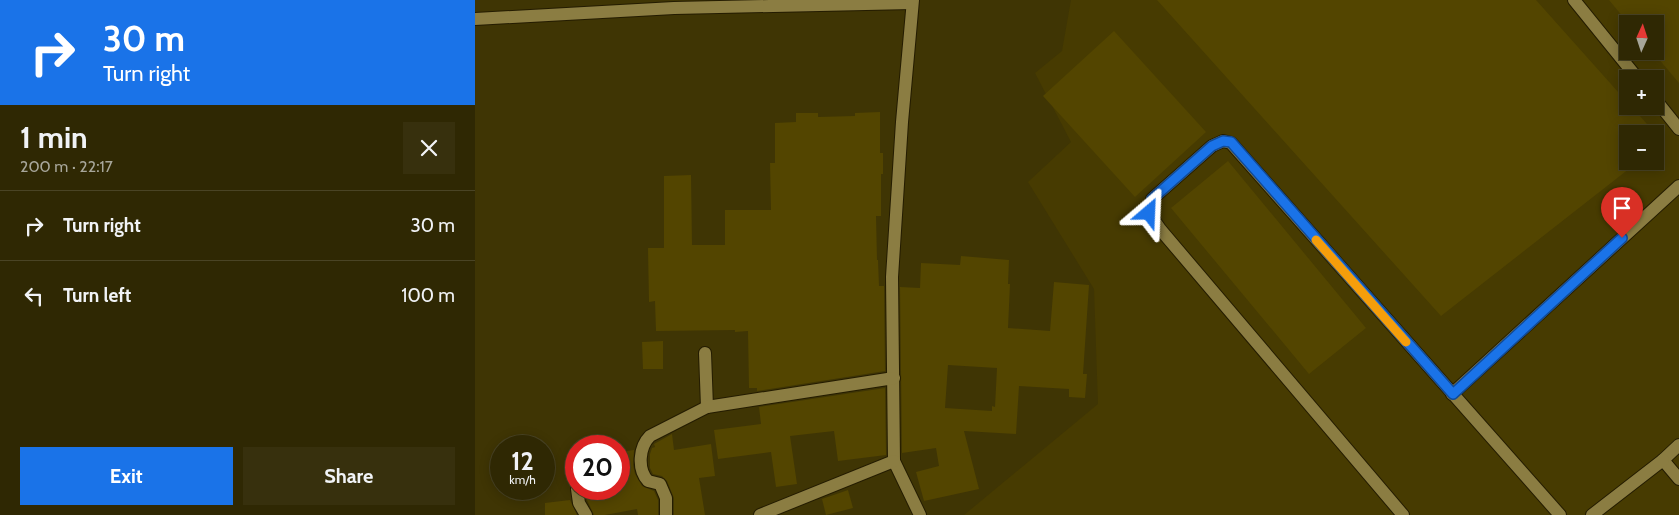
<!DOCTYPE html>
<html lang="en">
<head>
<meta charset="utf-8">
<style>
  :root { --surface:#2f2803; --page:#37300d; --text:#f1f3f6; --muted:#a7a69a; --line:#4a4425; --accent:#1a73e8 }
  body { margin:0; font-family:Cabin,sans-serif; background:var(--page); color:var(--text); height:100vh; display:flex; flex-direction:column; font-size:19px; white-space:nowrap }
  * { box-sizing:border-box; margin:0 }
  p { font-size:16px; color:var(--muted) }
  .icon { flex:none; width:28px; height:28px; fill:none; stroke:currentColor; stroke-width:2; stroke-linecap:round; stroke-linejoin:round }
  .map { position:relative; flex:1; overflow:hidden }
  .panel { display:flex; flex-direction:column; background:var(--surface); width:475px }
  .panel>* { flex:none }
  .hud { background:#1a73e8; color:#fff; overflow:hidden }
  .needle { width:32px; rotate:3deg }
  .fabs { position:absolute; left:1144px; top:15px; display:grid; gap:10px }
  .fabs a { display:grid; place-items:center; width:45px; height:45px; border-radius:0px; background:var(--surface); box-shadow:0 2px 12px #0003,0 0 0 1px var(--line); font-size:25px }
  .speed { position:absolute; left:15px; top:435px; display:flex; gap:10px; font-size:25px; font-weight:700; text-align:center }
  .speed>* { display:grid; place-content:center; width:65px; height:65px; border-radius:50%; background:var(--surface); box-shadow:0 2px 12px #0003,0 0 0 1px var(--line); line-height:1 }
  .speed small { font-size:12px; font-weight:400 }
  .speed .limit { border:8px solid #d22; background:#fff; color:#111 }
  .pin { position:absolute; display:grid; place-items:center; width:42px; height:42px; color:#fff; margin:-51px -21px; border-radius:50% 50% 50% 0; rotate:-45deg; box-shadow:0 0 5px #0007 }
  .pin .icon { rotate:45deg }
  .me { position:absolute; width:55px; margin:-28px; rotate:26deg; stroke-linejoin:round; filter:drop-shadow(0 0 4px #0008) }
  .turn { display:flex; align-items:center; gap:18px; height:105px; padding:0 20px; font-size:22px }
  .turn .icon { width:65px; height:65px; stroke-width:2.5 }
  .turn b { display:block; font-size:35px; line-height:42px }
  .round { display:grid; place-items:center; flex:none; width:52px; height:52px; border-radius:0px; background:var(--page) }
  .overview { display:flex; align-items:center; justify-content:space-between; height:85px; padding:0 20px }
  h1 { font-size:30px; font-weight:700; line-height:38px }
  .action { display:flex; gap:10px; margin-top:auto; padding:10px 20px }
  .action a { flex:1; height:58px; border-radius:0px; background:var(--accent); color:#fff; font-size:20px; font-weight:700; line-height:58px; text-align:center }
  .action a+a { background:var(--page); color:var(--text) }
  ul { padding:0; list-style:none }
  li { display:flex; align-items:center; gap:15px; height:70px; padding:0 20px; border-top:1px solid var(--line) }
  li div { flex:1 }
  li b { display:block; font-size:19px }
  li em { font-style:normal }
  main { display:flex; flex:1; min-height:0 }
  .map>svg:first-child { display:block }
  .built { fill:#473b01; fill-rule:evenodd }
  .building { fill:#534500; fill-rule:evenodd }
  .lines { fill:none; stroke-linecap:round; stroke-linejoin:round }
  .lane-casing { stroke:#241c00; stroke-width:14 }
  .street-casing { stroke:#241c00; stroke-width:14 }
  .lane { stroke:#8b7d42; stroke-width:12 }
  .street { stroke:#8b7d42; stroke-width:12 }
  .route-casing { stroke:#114b97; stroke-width:12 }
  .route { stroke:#1a73e8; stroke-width:9 }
  .slow { stroke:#f59e0b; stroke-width:9 }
</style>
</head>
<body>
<main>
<section class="panel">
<div class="hud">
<div class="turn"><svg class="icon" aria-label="right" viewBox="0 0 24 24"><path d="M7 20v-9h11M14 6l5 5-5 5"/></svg><div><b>30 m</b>Turn right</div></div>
</div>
<div class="overview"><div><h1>1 min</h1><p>200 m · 22:17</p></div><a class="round"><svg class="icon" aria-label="close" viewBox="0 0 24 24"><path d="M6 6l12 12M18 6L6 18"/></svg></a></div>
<ul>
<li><svg class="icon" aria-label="right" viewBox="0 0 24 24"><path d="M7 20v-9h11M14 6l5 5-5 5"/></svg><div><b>Turn right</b></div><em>30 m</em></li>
<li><svg class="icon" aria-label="left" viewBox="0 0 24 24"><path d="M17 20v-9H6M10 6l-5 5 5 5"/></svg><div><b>Turn left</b></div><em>100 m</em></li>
</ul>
<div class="action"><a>Exit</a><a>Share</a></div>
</section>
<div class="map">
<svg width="1204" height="515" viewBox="0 0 1204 515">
  <rect width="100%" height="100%" fill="#3f3504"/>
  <path class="built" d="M 596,0 L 1204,0 L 1204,515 L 489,515 L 623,404 L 619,289 L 553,182 L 596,142 L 560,73 L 587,51 ZM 1152,24 L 1180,24 L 1180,51 L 1152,51 ZM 1152,79 L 1180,79 L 1180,106 L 1152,106 ZM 1152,134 L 1180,134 L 1180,161 L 1152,161 Z"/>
  <g class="building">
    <polygon points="682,0 1061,0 1152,102 1152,106 1156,106 1188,142 1180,148 1180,134 1152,134 1152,161 1164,161 966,316"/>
    <polygon points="1134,0 1204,0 1204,83 1177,51 1180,51 1180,24 1154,24"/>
    <polygon points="639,31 731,132 660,197 568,96"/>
    <polygon points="405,112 405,153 408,153 408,174 406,174 406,216 401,216 402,260 403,260 404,286 409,286 410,371 282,391 282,388 274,388 273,331 260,332 260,330 181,331 180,301 174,302 173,248 189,248 189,176 216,175 217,245 250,245 250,210 296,210 295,163 300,163 300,123 321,122 321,113 343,113 343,117 380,116 380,113"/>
    <polygon points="753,161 891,328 834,374 696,208"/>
    <path d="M 486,256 L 534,260 L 533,284 L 535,284 L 533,328 L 575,331 L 579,282 L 614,285 L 608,374 L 612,374 L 610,398 L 594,397 L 594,389 L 544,386 L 541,434 L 489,431 L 504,489 L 449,501 L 441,472 L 464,466 L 461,448 L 427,453 L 425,287 L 445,288 L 446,263 L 485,265 ZM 473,365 L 522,368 L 520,407 L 517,406 L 517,411 L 470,408 Z"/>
    <polygon points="188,341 188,369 168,369 167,342"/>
    <polygon points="410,388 411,455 363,461 359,431 315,436 322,484 301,487 296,452 243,459 239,430 286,424 284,407"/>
    <polygon points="197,434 199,450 236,444 240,476 224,478 230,515 199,515 199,498 192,481 187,476 178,474 175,468 175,454 177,448 180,447 179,444"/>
    <polygon points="159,450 158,465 160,474 167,486 179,491 183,500 183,515 163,515 162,509 130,515 119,515 112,500 110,489 144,489 144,452"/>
    <polygon points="373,490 378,508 351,515 347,499"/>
    <polygon points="95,500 102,515 70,515 70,503"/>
  </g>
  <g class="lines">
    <defs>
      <g id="lane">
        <polyline points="1099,0 1163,79"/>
        <polyline points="1180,99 1204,129"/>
        <polyline points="230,353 232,407"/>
        <polyline points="977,394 1204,186"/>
        <polyline points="1204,445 1188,460 1204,479"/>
        <polyline points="928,515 685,229 674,213 677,199 737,146 748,141 756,143 1085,515"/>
        <polyline points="1117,515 1188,460"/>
      </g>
      <g id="street">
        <polyline points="438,0 427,122 417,277 419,461 445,515"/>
        <polyline points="0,19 199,8 437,3"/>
        <polyline points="102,489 104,503 111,515"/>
        <path d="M 191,515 L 191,498 L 185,484 L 173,481 C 162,469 164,447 175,436 L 232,407 L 419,378"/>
        <polyline points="285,515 419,461"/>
      </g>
    </defs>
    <use href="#lane" class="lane-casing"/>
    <use href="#street" class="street-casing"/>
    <use href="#lane" class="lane"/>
    <use href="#street" class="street"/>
  </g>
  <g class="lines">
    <defs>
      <polyline id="route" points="674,213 677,199 737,146 748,141 756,142 978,394 1147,238"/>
    </defs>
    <use href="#route" class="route-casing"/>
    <use href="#route" class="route"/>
    <polyline class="slow" points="841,240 931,342"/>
  </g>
</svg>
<div class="fabs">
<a><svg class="needle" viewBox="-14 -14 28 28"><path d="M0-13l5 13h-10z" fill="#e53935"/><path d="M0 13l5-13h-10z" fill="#a7a69a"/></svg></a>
<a>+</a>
<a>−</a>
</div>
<div class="speed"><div>12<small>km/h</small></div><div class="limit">20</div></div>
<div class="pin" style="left:1147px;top:238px;background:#d93025"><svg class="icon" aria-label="arrive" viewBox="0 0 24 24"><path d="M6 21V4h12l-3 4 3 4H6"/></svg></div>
<svg class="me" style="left:674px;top:213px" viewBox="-20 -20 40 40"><path d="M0-17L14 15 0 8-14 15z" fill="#1a73e8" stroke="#fff" stroke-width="4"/></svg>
</div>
</main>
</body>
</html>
